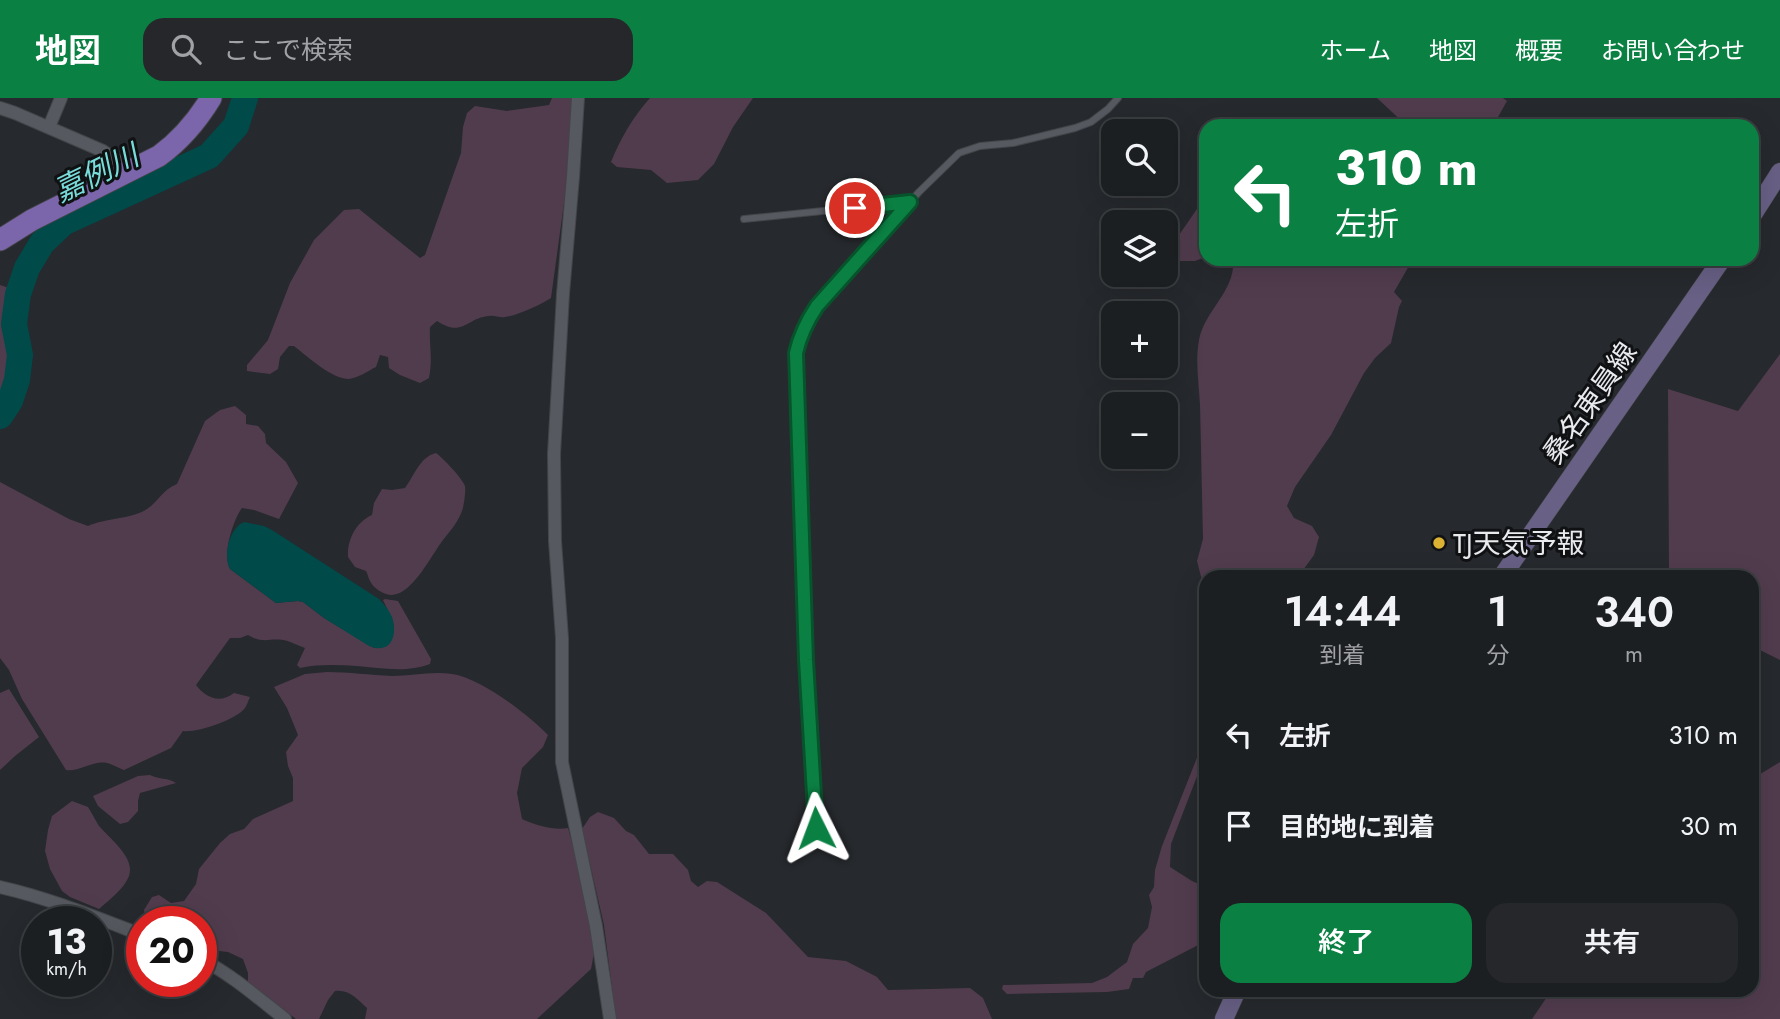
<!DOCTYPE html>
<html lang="ja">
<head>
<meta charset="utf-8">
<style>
  :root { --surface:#1c1f22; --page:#25272a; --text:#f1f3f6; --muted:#a0a2a5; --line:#3a3d40; --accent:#0b8043 }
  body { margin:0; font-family:Jost,"Noto Sans JP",sans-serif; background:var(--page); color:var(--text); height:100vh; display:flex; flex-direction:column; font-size:26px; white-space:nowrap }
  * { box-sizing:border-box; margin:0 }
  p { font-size:23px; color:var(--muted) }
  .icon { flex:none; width:38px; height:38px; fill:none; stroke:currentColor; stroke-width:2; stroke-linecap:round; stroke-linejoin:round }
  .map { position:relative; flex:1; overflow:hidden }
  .panel { position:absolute; left:1199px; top:472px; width:560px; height:427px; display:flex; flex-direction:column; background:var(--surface); border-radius:21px; box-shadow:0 7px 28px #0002,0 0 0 2px var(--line) }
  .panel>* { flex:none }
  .top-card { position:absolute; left:1199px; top:21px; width:560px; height:147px; border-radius:21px; box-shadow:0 7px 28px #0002,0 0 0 2px var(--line); background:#0b8043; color:#fff; overflow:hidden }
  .fabs { position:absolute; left:1101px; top:21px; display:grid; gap:14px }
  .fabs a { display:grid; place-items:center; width:77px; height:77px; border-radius:14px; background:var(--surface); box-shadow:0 7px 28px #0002,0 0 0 2px var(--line); font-size:35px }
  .speed { position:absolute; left:21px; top:808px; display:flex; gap:14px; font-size:35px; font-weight:700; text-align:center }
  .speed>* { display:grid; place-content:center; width:91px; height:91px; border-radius:50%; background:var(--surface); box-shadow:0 7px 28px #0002,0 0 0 2px var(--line); line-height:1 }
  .speed small { font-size:18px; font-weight:400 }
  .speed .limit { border:10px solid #d22; background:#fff; color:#111 }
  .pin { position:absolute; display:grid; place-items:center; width:60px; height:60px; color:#fff; margin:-30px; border:4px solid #fff; border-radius:50%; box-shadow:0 2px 7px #0007 }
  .me { position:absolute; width:77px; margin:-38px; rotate:357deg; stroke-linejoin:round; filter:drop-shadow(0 0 5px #0008) }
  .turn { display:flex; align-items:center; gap:24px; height:147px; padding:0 21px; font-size:32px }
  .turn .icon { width:91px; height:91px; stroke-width:2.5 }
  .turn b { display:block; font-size:49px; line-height:60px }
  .eta { display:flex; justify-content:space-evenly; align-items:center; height:119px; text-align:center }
  .eta b { font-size:42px; font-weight:600; line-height:49px }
  .cta { display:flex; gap:14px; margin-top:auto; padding:14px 21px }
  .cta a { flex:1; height:80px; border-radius:21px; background:var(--accent); color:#fff; font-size:28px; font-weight:600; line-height:80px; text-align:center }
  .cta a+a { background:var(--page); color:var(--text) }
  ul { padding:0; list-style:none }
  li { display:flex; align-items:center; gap:21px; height:91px; padding:0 21px }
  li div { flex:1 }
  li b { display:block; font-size:26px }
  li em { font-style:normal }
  header { display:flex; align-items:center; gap:42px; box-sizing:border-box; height:98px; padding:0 35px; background:var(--accent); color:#fff }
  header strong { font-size:33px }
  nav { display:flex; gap:38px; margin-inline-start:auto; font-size:24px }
  .search { width:490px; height:63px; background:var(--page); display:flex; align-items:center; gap:18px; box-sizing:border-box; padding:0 24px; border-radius:21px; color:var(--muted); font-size:26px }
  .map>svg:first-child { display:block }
  .green { fill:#513c4e }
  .water { fill:#004a49 }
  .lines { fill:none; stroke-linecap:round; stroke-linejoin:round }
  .river { stroke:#004a49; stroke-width:26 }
  .lane-casing { stroke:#43454a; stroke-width:8 }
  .street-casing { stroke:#43454a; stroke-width:14 }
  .secondary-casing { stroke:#43454a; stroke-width:19 }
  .primary-casing { stroke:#43454a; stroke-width:23 }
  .lane { stroke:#56595f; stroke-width:6 }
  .street { stroke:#56595f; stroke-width:12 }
  .secondary { stroke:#686085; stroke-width:18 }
  .primary { stroke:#7b66ab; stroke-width:21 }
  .route-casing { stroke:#07532c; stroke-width:18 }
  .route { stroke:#0b8043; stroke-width:12 }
  .poi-dot { fill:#dbb233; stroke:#101113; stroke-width:2.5 }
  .labels { text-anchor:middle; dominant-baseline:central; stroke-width:6; stroke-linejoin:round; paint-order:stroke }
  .street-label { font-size:28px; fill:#e8eaee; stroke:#101113 }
  .poi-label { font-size:28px; fill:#e8eaee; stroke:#101113; text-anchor:start }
  .water-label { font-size:30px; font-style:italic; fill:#78ddda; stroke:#101113 }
</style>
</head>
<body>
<header>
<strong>地図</strong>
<div class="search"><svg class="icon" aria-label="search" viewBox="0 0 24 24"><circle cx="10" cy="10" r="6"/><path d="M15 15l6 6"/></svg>ここで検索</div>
<nav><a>ホーム</a><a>地図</a><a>概要</a><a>お問い合わせ</a></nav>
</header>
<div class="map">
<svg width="1780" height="921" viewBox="0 0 1780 921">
  <rect width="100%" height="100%" fill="#26292d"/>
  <g class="green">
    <path d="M 552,0 L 576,0 L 573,39 L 551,200 C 540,207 519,217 505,219 C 500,220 494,217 489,218 C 466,220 463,240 437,223 L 430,229 C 429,247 433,260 429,280 L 420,285 L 400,277 L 389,270 L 388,259 L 380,257 L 376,269 C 368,273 358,280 349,281 C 332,281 308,259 294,248 L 289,248 L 280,259 L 278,271 L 270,276 L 247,273 L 247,267 L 268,242 L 290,185 L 314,142 L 344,112 L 359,111 L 420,160 L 425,157 L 461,55 L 463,29 L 467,15 L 475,8 L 507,13 L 549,7 Z"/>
    <path d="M 650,0 L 753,0 L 733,29 L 714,66 L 698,82 L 667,85 L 651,72 L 617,69 L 611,64 C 620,41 633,19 650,0 Z"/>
    <polygon points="1377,0 1503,0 1507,3 1493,28 1407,28"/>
    <polygon points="1206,98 1206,161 1203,160 1195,163 1167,163 1179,137"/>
    <path d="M 1206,161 L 1413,161 L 1394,194 L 1402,203 L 1399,209 L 1391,245 L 1375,260 L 1364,275 L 1331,337 L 1295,389 L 1287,408 L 1294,420 L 1312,428 L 1319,439 L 1314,457 L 1298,479 L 1206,480 L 1206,498 L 1197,463 L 1203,441 C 1202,396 1201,351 1200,307 C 1199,285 1195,264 1199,242 C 1204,215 1230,197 1233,170 Z"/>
    <path d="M 0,187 L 9,190 C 10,200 9,208 9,218 C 9,249 19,281 0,309 Z"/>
    <polygon points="1780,256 1780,562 1752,548 1752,480 1669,479 1668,291 1738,313"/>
    <path d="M 235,308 L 246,317 L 246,326 L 258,328 L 265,336 L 266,345 L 286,364 L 298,385 L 279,421 L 254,412 L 242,410 C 233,422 222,457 230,471 L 276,505 L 298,503 L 303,504 L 324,520 L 374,550 L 394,532 L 393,523 L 383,502 L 385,501 L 398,503 L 431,561 L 430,566 C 407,575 380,570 357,568 C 338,567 319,566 300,570 L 297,567 L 305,550 C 298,548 291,543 283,542 C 268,540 263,546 248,537 L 240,540 L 230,540 L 196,587 C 206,600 220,606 234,595 L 250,599 C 248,603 247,607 245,610 C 236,622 197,635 183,633 L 171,650 L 124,672 C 119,670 112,666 107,665 C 93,662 80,674 66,672 L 22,601 L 9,572 L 0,560 L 0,384 L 69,421 L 88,428 C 105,420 133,421 147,411 C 159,403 162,392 177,386 L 205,323 L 220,312 Z"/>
    <path d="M 436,355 C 443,360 462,380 465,388 C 466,393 464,405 463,410 C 459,423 451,432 443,442 C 432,456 413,496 392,497 C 384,497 373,490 370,483 C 368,480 368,476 366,473 L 355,469 L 348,459 C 347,442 356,424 372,417 L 374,405 L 382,391 L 392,392 L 405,390 C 415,376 420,359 436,355 Z"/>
    <path d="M 327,574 C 349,574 370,577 392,578 C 412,578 432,573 452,576 C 481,580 527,616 548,637 L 543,649 L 522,670 L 517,695 L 522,721 C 534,727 556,733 568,730 L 581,777 L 595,850 L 591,871 L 537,921 L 365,921 L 367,910 C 357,901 349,891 335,893 L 328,902 L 319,921 L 296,921 L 248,884 L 248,875 L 243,861 L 228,854 L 201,851 L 201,824 L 146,824 L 144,812 L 152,799 L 159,797 L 171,805 L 184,803 L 196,786 L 199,771 L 220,745 L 230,736 L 244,731 L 253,721 L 293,703 L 293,680 L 288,668 L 286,654 L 298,637 L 287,610 L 274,589 L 305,576 Z"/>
    <polygon points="9,591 39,639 15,658 0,672 0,595"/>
    <polygon points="1206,642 1206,655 1171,746 1170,769 1192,783 1206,789 1206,843 1146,874 1143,880 1133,880 1129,891 1107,894 1007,896 1002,891 1003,887 1092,885 1107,879 1127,864 1133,846 1148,830 1152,809 1149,797 1154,789 1155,772 1162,748 1200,652"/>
    <polygon points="1780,664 1780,921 1532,921 1551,893 1752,892 1752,681"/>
    <path d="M 150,677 C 160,682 167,679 176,685 L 140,695 L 138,703 L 138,713 L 128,724 L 120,726 L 98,708 L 93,698 L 138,678 Z"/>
    <path d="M 72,703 L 88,709 C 92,715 95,722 99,728 C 109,740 136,760 129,778 C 124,791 109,802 99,811 L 70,799 L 62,793 L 50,771 L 45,753 L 48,732 L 52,718 Z"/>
    <polygon points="598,714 614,720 626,733 634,737 649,756 673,756 688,772 691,783 698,789 707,783 717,784 766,815 808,859 846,863 877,879 888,892 970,890 983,900 992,921 616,921 604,827 582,731 590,719"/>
  </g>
  <path class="water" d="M 244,424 L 264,428 L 272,432 L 379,501 C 384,506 389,512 392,519 C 398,538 391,557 369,548 L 324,520 L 303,504 L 298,503 L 276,505 L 230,471 C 223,458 229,430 244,424 Z"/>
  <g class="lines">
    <polyline class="river" points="0,318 10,303 17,282 20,257 14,226 18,196 27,170 42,145 63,125 209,58 236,28 245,0"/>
    <defs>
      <g id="lane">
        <polyline points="744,121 910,104"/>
        <path d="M 816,730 L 806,562 L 796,255 C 800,237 807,223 817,208 L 919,94 L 959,55 L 980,48 L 1013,45 L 1075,30 L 1091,24 L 1108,11 L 1118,0"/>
      </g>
      <g id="street">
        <polyline points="578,0 573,79 563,196 554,356 555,443 562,540 562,664 596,828 610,921"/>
        <polyline points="0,10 15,15 103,53 132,72"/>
        <polyline points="49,29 61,0"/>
        <path d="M 0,789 C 49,800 95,819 142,837"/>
        <path d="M 201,861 C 232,877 258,900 285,921"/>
      </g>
      <g id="secondary">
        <polyline points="1752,118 1780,74"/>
        <polyline points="1501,480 1722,161"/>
        <polyline points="1224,921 1237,892"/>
      </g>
      <path id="primary" d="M 0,142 L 32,122 L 159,58 C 181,42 197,23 211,0"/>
    </defs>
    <use href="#lane" class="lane-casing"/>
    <use href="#street" class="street-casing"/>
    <use href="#secondary" class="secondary-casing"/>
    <use href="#primary" class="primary-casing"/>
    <use href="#lane" class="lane"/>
    <use href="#street" class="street"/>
    <use href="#secondary" class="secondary"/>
    <use href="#primary" class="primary"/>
  </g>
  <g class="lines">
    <defs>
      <path id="route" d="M 816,730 L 806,562 L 796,255 C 800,237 807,223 817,208 L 910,104 L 855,110"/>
    </defs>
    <use href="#route" class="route-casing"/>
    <use href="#route" class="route"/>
  </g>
  <circle class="poi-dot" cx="1439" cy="445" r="7"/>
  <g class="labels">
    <g class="street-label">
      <text transform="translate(1590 305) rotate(-55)">桑名東員線</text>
    </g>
    <g class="poi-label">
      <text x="1453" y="445">TJ天気予報</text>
    </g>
    <g class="water-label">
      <text transform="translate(96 75) rotate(-26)">嘉例川</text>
    </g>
  </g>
</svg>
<div class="fabs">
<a><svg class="icon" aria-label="search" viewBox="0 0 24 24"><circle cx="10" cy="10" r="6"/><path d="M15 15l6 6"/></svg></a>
<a><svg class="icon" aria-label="layers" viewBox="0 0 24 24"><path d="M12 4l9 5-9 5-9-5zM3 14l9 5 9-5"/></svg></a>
<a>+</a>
<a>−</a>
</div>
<div class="speed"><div>13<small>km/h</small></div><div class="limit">20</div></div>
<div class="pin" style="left:855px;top:110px;background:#d93025"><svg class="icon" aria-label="arrive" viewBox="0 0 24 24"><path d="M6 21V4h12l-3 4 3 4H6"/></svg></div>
<svg class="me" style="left:816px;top:730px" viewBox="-20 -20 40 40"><path d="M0-17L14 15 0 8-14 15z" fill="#0b8043" stroke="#fff" stroke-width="4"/></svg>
<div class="top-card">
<div class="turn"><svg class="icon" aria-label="left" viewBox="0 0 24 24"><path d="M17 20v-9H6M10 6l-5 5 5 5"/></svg><div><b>310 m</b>左折</div></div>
</div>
<section class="panel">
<div class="eta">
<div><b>14:44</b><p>到着</p></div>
<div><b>1</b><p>分</p></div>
<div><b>340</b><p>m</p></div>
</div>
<ul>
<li><svg class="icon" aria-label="left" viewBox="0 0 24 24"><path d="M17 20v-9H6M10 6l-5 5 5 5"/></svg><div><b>左折</b></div><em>310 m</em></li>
<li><svg class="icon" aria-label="arrive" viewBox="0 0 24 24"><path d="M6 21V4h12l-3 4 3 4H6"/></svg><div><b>目的地に到着</b></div><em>30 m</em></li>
</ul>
<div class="cta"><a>終了</a><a>共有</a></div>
</section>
</div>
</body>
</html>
